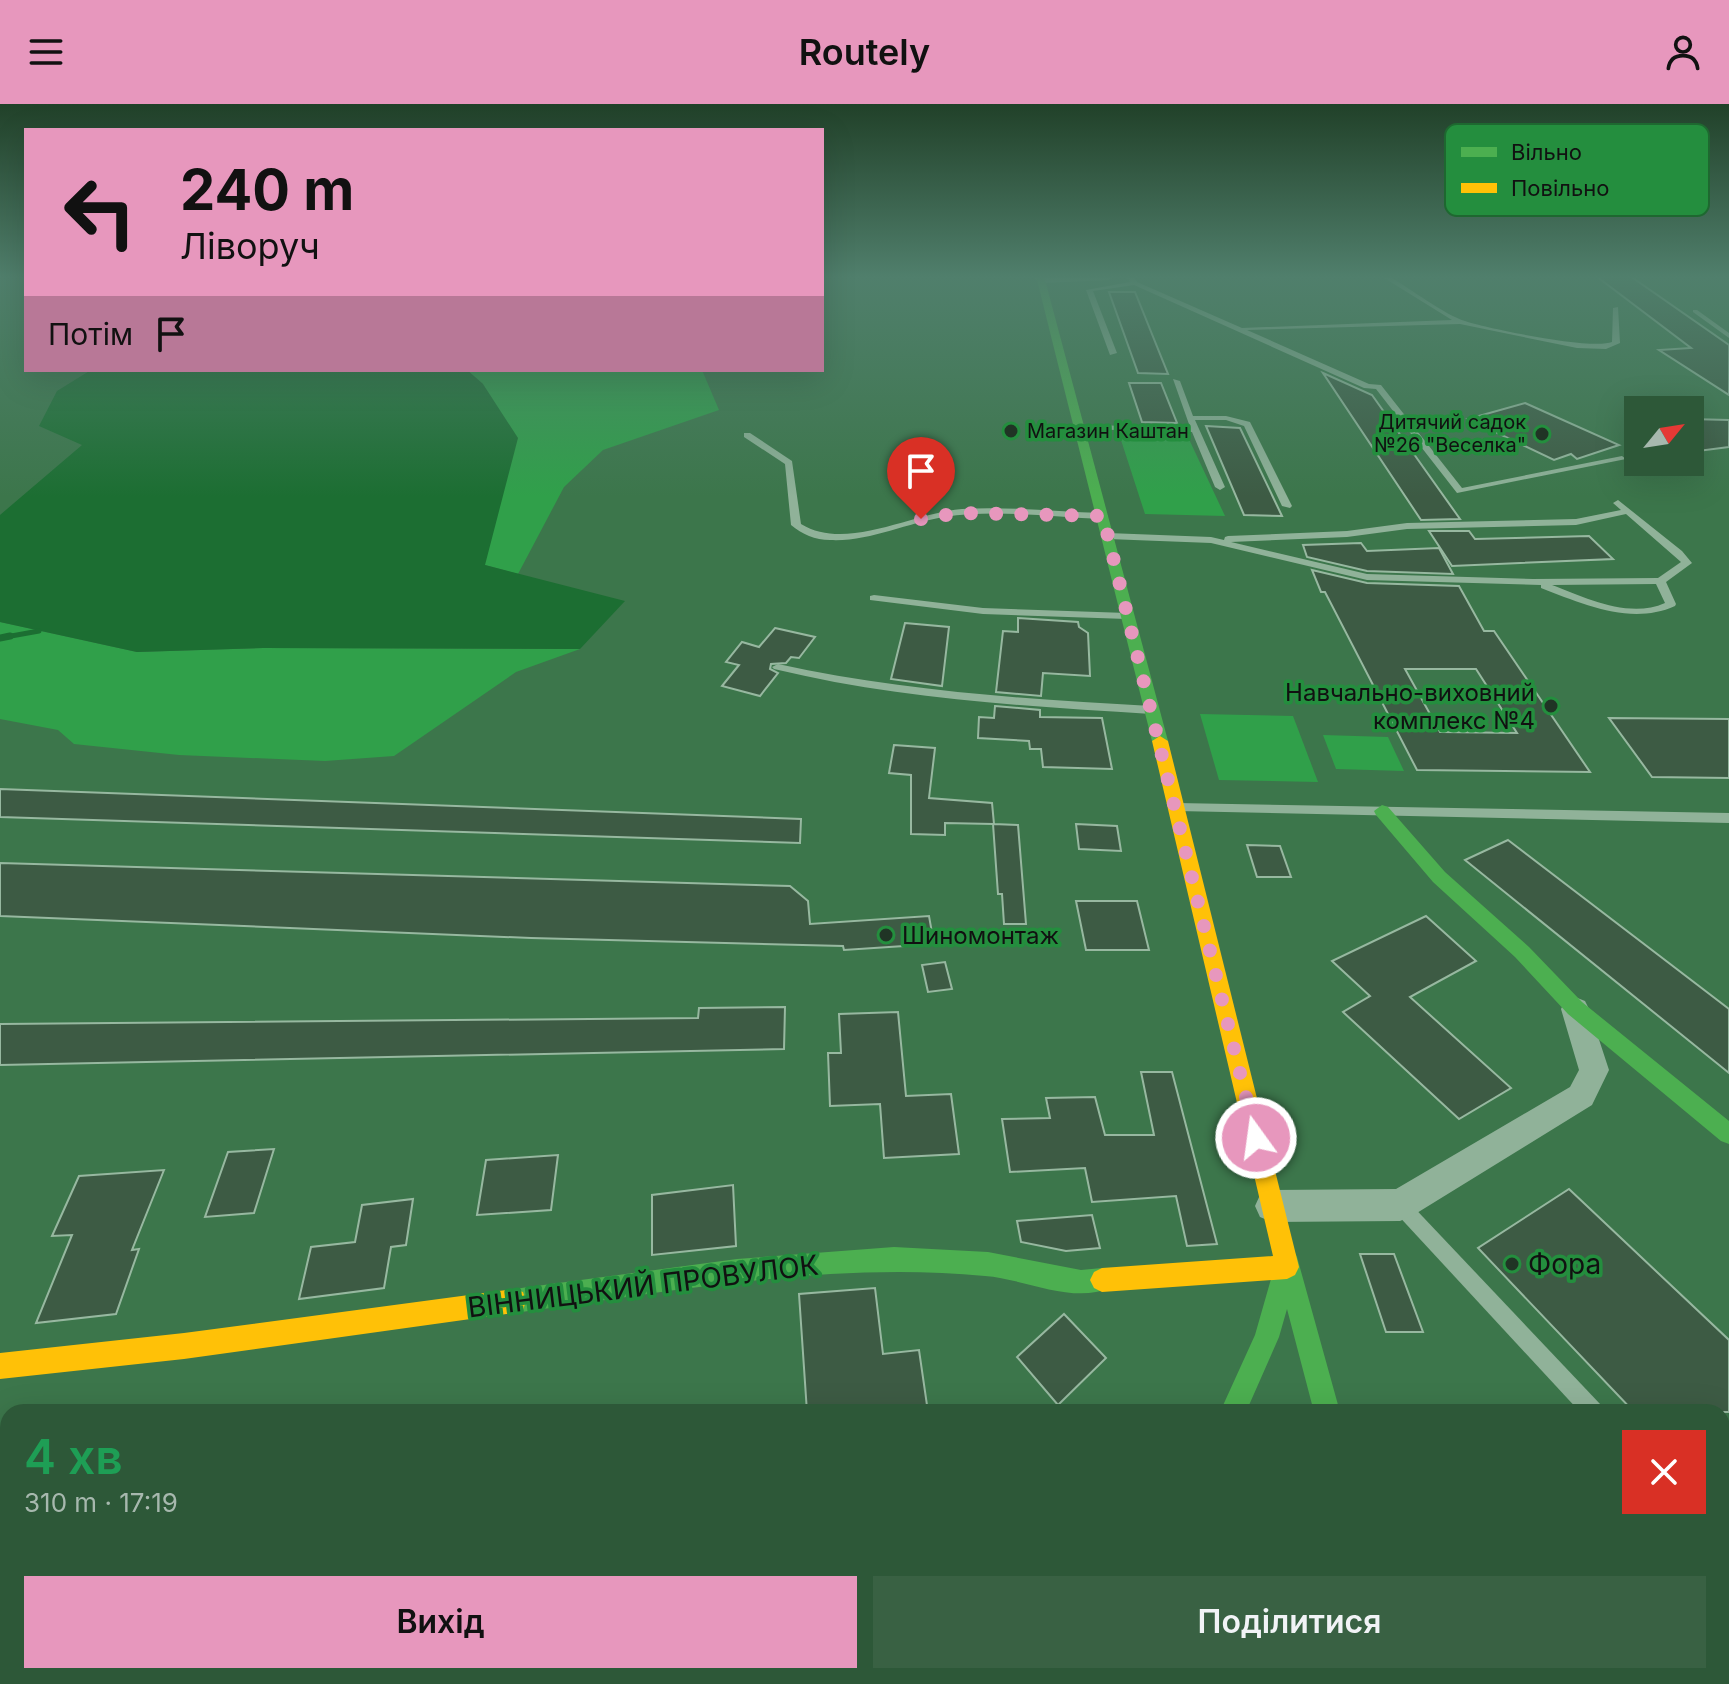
<!DOCTYPE html>
<html lang="uk">
<head>
<meta charset="utf-8">
<style>
  :root { --surface:#2d5838; --page:#396143; --text:#f1f3f6; --muted:#a7b8ae; --accent:#e797bd }
  body { margin:0; font-family:Inter,sans-serif; background:var(--page); color:var(--text); height:100vh; display:flex; flex-direction:column; font-size:30px; white-space:nowrap }
  * { box-sizing:border-box; margin:0 }
  p { font-size:26px; color:var(--muted) }
  .icon { flex:none; width:44px; height:44px; fill:none; stroke:currentColor; stroke-width:2; stroke-linecap:round; stroke-linejoin:round }
  .map { position:relative; flex:1; overflow:hidden }
  .side { position:absolute; left:0px; top:1300px; width:1730px; height:280px; display:flex; flex-direction:column; background:var(--surface); border-radius:24px 24px 0 0; box-shadow:0 8px 32px #0002 }
  .side>* { flex:none }
  .banner { position:absolute; left:24px; top:24px; width:800px; height:244px; border-radius:0px; box-shadow:0 8px 32px #0002; background:#e797bd; color:#111; overflow:hidden }
  .needle { width:52px; rotate:60deg }
  .tools { position:absolute; left:1624px; top:292px; display:grid; gap:16px }
  .tools a { display:grid; place-items:center; width:80px; height:80px; border-radius:0px; background:var(--surface); box-shadow:0 8px 32px #0002; font-size:40px }
  .pin { position:absolute; display:grid; place-items:center; width:68px; height:68px; color:#fff; margin:-82px -34px; border-radius:50% 50% 50% 0; rotate:-45deg; box-shadow:0 0 8px #0007 }
  .pin .icon { rotate:45deg }
  .me { position:absolute; width:88px; margin:-44px; rotate:346deg; stroke-linejoin:round; filter:drop-shadow(0 0 6px #0008) }
  .turn { display:flex; align-items:center; gap:28px; height:168px; padding:0 24px; font-size:36px }
  .turn .icon { width:104px; height:104px; stroke-width:2.5 }
  .turn b { display:block; font-size:56px; line-height:68px }
  .then { display:flex; align-items:center; height:76px; padding:0 24px; background:#0003; gap:16px; font-size:30px }
  .round { display:grid; place-items:center; flex:none; width:84px; height:84px; border-radius:0px; background:var(--page) }
  .summary { display:flex; align-items:center; justify-content:space-between; height:136px; padding:0 24px }
  h1 { font-size:48px; font-weight:600; line-height:60px; color:#1e9e55 }
  .action { display:flex; gap:16px; margin-top:auto; padding:16px 24px }
  .action a { flex:1; height:92px; border-radius:0px; background:var(--accent); color:#111; font-size:32px; font-weight:600; line-height:92px; text-align:center }
  .action a+a { background:var(--page); color:var(--text) }
  header { display:flex; justify-content:space-between; align-items:center; height:104px; padding:0 24px; background:var(--accent); color:#111; font-size:36px; font-weight:600 }
  .map>svg:first-child { display:block }
  .green { fill:#30a04a }
  .water { fill:#1c6e32 }
  .lines { fill:none; stroke-linecap:round; stroke-linejoin:round }
  .stream-far1 { stroke:#1c6e32; stroke-width:5 }
  .stream { stroke:#1c6e32; stroke-width:7 }
  .building { fill:#3d5b44; stroke:#97b8a0; stroke-width:2; fill-rule:evenodd }
  .lane { fill:#90b299; fill-rule:evenodd }
  .street { fill:#90b299; fill-rule:evenodd }
  .fast { fill:#4caf50; fill-rule:evenodd }
  .slow { fill:#ffc107; fill-rule:evenodd }
  .route { stroke:#e797bd; stroke-width:14; stroke-dasharray:0 25.2 }
  .poi-dot { fill:#203425; stroke:#248e3e; stroke-width:3 }
  .labels { text-anchor:middle; dominant-baseline:central; stroke-width:7; stroke-linejoin:round; paint-order:stroke }
  .far-poi-label { font-size:20px; fill:#111; stroke:#248e3e; text-anchor:end }
  .poi-label { font-size:24px; fill:#111; stroke:#248e3e; text-anchor:end }
  .near-poi-label { font-size:28px; fill:#111; stroke:#248e3e; text-anchor:start }
  .near-street-label { font-size:28px; fill:#111; stroke:#248e3e }
  .key { fill:#248e3e; stroke:#1e6830; stroke-width:2 }
  .key-label { font-size:22px; fill:#111 }
</style>
</head>
<body>
<header><svg class="icon" aria-label="menu" viewBox="0 0 24 24"><path d="M4 6h16M4 12h16M4 18h16"/></svg>Routely<svg class="icon" aria-label="person" viewBox="0 0 24 24"><circle cx="12" cy="8" r="4"/><path d="M4 21q1-7 8-7t8 7"/></svg></header>
<div class="map">
<svg width="1729" height="1580" viewBox="0 0 1729 1580">
  <rect width="100%" height="100%" fill="#3c764b"/>
  <g class="green">
    <polygon points="467,266 702,266 719,306 603,346 564,383 518,470 485,461 483,280"/>
    <polygon points="1120,333 1188,333 1225,412 1145,410"/>
    <polygon points="0,518 137,548 263,544 580,545 516,568 394,652 325,657 179,651 74,640 58,626 0,615"/>
    <polygon points="1200,610 1293,612 1318,678 1219,676"/>
    <polygon points="1323,631 1388,633 1404,667 1336,665"/>
  </g>
  <polygon class="water" points="91,266 467,266 483,280 518,334 485,461 625,497 580,545 263,544 137,548 0,518 0,411 82,341 39,322 57,287"/>
  <g class="lines">
    <polyline class="stream-far1" points="0,534 39,527"/>
    <polyline class="stream" points="0,534 10,532"/>
  </g>
  <g class="building">
    <polygon points="1596,172 1630,172 1729,241 1729,291 1659,246 1691,244"/>
    <polygon points="1109,188 1135,188 1168,270 1138,269"/>
    <polygon points="1323,269 1372,291 1460,415 1421,416"/>
    <polygon points="1129,279 1161,279 1177,319 1142,318"/>
    <polygon points="1525,299 1619,341 1577,355 1571,350 1554,356 1468,315"/>
    <polygon points="1690,315 1729,316 1729,343 1698,347 1690,341"/>
    <polygon points="1206,322 1240,324 1282,412 1244,411"/>
    <polygon points="1429,427 1469,427 1475,435 1589,432 1613,455 1452,462"/>
    <polygon points="1361,439 1367,447 1439,444 1453,470 1367,467 1307,453 1303,441"/>
    <path d="M 1312,466 L 1367,479 L 1459,482 L 1484,527 L 1494,527 L 1590,668 L 1417,666 L 1325,488 L 1321,488 ZM 1405,565 L 1476,565 L 1517,629 L 1440,628 Z"/>
    <polygon points="1018,514 1078,518 1079,523 1088,529 1090,572 1043,569 1041,592 996,588 1003,527 1018,528"/>
    <polygon points="905,519 949,523 942,582 891,575"/>
    <polygon points="775,524 815,533 799,554 791,553 786,559 771,560 770,565 778,569 760,592 722,582 739,561 726,558 742,538 759,543"/>
    <polygon points="995,602 1040,606 1040,613 1102,614 1112,665 1043,663 1041,645 1030,645 1029,637 978,634 979,613 994,614"/>
    <polygon points="1609,614 1729,615 1729,674 1652,673"/>
    <polygon points="894,641 935,644 929,694 992,699 994,720 1018,721 1026,820 1004,820 1002,790 998,790 993,720 945,719 945,731 911,730 911,671 889,669"/>
    <polygon points="0,685 801,715 800,739 0,713"/>
    <polygon points="1076,720 1117,722 1121,747 1079,745"/>
    <polygon points="1508,736 1729,905 1729,969 1465,756"/>
    <polygon points="1247,741 1280,742 1291,773 1257,773"/>
    <polygon points="0,759 790,782 808,797 810,820 929,812 934,840 844,846 843,842 531,834 0,812"/>
    <polygon points="1076,797 1137,797 1149,846 1086,846"/>
    <polygon points="1426,812 1476,857 1410,893 1511,984 1459,1015 1343,908 1370,892 1332,857"/>
    <polygon points="945,858 952,885 928,888 922,861"/>
    <polygon points="785,903 784,945 0,961 0,920 698,914 699,904"/>
    <polygon points="898,908 906,992 951,990 959,1050 884,1054 880,1000 830,1002 828,949 841,949 839,910"/>
    <polygon points="1141,968 1172,968 1217,1140 1187,1142 1176,1092 1092,1098 1085,1064 1010,1068 1002,1015 1050,1014 1046,994 1095,993 1105,1031 1154,1031"/>
    <polygon points="274,1045 254,1109 205,1113 228,1048"/>
    <polygon points="558,1051 551,1106 477,1111 486,1056"/>
    <polygon points="164,1066 132,1146 139,1145 116,1210 36,1219 72,1131 52,1132 79,1072"/>
    <polygon points="733,1081 736,1142 652,1151 652,1091"/>
    <polygon points="1569,1085 1729,1236 1729,1308 1634,1308 1478,1144"/>
    <polygon points="413,1095 406,1141 391,1143 384,1184 299,1195 311,1143 355,1138 362,1101"/>
    <polygon points="1092,1111 1100,1144 1066,1147 1021,1138 1017,1117"/>
    <polygon points="1360,1150 1394,1150 1423,1228 1386,1228"/>
    <polygon points="875,1184 883,1250 919,1246 928,1308 807,1308 799,1190"/>
    <polygon points="1064,1210 1106,1254 1058,1301 1017,1253"/>
  </g>
  <g class="lines">
    <g class="lane">
      <path d="M 1126,172 L 1133,172 L 1137,178 L 1242,224 L 1452,216 L 1381,172 L 1389,172 C 1409,184 1445,211 1465,217 C 1489,225 1592,246 1612,238 L 1613,204 L 1618,203 L 1620,239 L 1606,245 L 1577,244 L 1460,220 L 1247,226 L 1369,280 L 1381,281 L 1462,384 L 1622,352 L 1626,355 L 1457,389 L 1376,285 L 1364,284 L 1134,181 L 1093,187 L 1117,249 L 1110,251 L 1086,186 L 1130,178 Z"/>
      <polygon points="1693,206 1697,206 1729,229 1729,234 1693,208"/>
      <polygon points="1173,275 1180,277 1193,312 1226,312 1250,318 1292,402 1290,404 1282,402 1244,322 1226,316 1195,316 1225,383 1220,386 1215,383 1192,328 1080,325 1076,323 1080,321 1190,323"/>
      <path d="M 744,329 L 750,329 L 792,357 L 801,420 C 847,448 911,409 962,405 C 1008,402 1056,408 1103,409 L 1108,412 L 1103,415 C 1051,413 996,405 944,413 C 906,419 869,438 830,436 C 815,436 802,430 791,421 L 785,360 L 744,333 Z"/>
      <path d="M 1618,396 L 1682,447 L 1692,459 L 1666,478 L 1676,500 L 1675,502 C 1631,522 1583,500 1541,484 L 1541,481 L 1367,476 L 1211,439 L 1108,435 L 1103,432 L 1108,429 L 1211,433 L 1224,436 L 1225,433 L 1228,432 L 1347,427 L 1407,419 L 1576,415 L 1621,406 L 1613,399 ZM 1626,410 L 1681,458 L 1658,474 L 1533,475 L 1367,470 L 1231,438 L 1347,433 L 1407,425 L 1576,421 ZM 1656,480 L 1665,499 C 1629,515 1586,494 1552,481 Z"/>
      <polygon points="874,491 983,504 1127,509 1132,512 1127,515 983,510 870,496 870,492"/>
      <path d="M 778,560 C 901,587 1025,595 1151,602 L 1157,606 L 1151,610 C 1024,602 898,595 774,565 L 772,563 Z"/>
      <polygon points="1177,699 1729,709 1729,719 1177,707 1171,703"/>
      <polygon points="1400,1093 1406,1095 1601,1301 1604,1308 1580,1308 1394,1107 1391,1101 1394,1095"/>
      <polygon points="1722,1436 1729,1439 1729,1465 1722,1462"/>
      <polygon points="959,1572 983,1572 985,1580 961,1580"/>
    </g>
    <g class="street">
      <polygon points="1037,172 1115,172 1109,176 1041,179 1035,175"/>
      <polygon points="1575,893 1585,897 1589,905 1609,966 1592,1001 1412,1112 1400,1117 1272,1118 1260,1113 1255,1102 1260,1091 1272,1086 1396,1085 1570,983 1579,966 1561,905 1565,897"/>
      <rect x="719" y="1572" width="44" height="8"/>
    </g>
    <g class="fast">
      <polygon points="1036,172 1044,172 1168,637 1166,641 1160,642 1152,637"/>
      <polygon points="1382,701 1388,703 1445,768 1529,843 1582,898 1729,1017 1729,1040 1721,1037 1568,910 1515,853 1433,778 1376,711 1374,707"/>
      <polygon points="1285,1141 1293,1145 1297,1153 1340,1308 1314,1308 1287,1205 1279,1233 1246,1308 1220,1308 1255,1231 1275,1161 1273,1153 1277,1145"/>
      <path d="M 894,1143 L 988,1148 L 1081,1166 L 1102,1164 L 1110,1168 L 1114,1176 L 1110,1184 C 1072,1200 1025,1175 985,1172 C 829,1157 669,1188 514,1209 L 505,1206 L 502,1197 L 505,1188 L 514,1185 L 737,1155 Z"/>
      <polygon points="1362,1572 1395,1572 1398,1580 1365,1580"/>
    </g>
    <g class="slow">
      <polygon points="1160,632 1168,637 1299,1163 1295,1171 1287,1175 1102,1188 1094,1184 1090,1176 1094,1168 1102,1164 1273,1152 1152,637"/>
      <polygon points="514,1185 523,1188 526,1197 523,1206 514,1209 184,1255 0,1275 0,1249 184,1229"/>
      <polygon points="563,1572 639,1572 636,1580 560,1580"/>
    </g>
  </g>
  <linearGradient id="sky" x2="0" y2="1"><stop stop-color="#214129"/><stop offset="0.44" stop-color="#507f6c"/><stop offset="1" stop-color="#507f6c" stop-opacity="0"/></linearGradient>
  <rect width="1729" height="393" fill="url(#sky)"/>
  <g class="lines">
    <polyline class="route" points="921,415 959,409 1103,412 1256,1034"/>
  </g>
  <g class="poi-dot">
    <circle cx="1011" cy="327" r="8"/>
    <circle cx="1542" cy="330" r="8"/>
    <circle cx="1551" cy="602" r="8"/>
    <circle cx="886" cy="831" r="8"/>
    <circle cx="1512" cy="1160" r="8"/>
  </g>
  <g class="labels">
    <g class="far-poi-label">
      <text x="1526" y="318">Дитячий садок<tspan x="1526" dy="23">№26 "Веселка"</tspan></text>
      <text x="1027" y="327" text-anchor="start">Магазин Каштан</text>
    </g>
    <g class="poi-label">
      <text x="1535" y="588">Навчально-виховний<tspan x="1535" dy="28">комплекс №4</tspan></text>
      <text x="902" y="831" text-anchor="start">Шиномонтаж</text>
    </g>
    <g class="near-poi-label">
      <text x="1528" y="1160">Фора</text>
    </g>
    <g class="near-street-label">
      <text transform="translate(643 1182) rotate(-7)">ВІННИЦЬКИЙ ПРОВУЛОК</text>
    </g>
  </g>
  <rect x="1445" y="20" width="264" height="92" rx="12" class="key"/>
  <rect x="1461" y="43" width="36" height="10" fill="#4caf50"/>
  <rect x="1461" y="79" width="36" height="10" fill="#ffc107"/>
  <g class="key-label">
    <text x="1511" y="56">Вільно</text>
    <text x="1511" y="92">Повільно</text>
  </g>
</svg>
<div class="tools">
<a><svg class="needle" viewBox="-14 -14 28 28"><path d="M0-13l5 13h-10z" fill="#e53935"/><path d="M0 13l5-13h-10z" fill="#a7b8ae"/></svg></a>
</div>
<div class="pin" style="left:921px;top:415px;background:#d93025"><svg class="icon" aria-label="arrive" viewBox="0 0 24 24"><path d="M6 21V4h12l-3 4 3 4H6"/></svg></div>
<svg class="me" style="left:1256px;top:1034px" viewBox="-20 -20 40 40"><circle r="17" fill="#e797bd" stroke="#fff" stroke-width="3"/><path d="M0-11L8 9 0 5-8 9z" fill="#fff"/></svg>
<div class="banner">
<div class="turn"><svg class="icon" aria-label="left" viewBox="0 0 24 24"><path d="M17 20v-9H6M10 6l-5 5 5 5"/></svg><div><b>240 m</b>Ліворуч</div></div>
<div class="then">Потім<svg class="icon" aria-label="arrive" viewBox="0 0 24 24"><path d="M6 21V4h12l-3 4 3 4H6"/></svg></div>
</div>
<section class="side">
<div class="summary"><div><h1>4 хв</h1><p>310 m · 17:19</p></div><a class="round" style="background:#d93025;color:#fff"><svg class="icon" aria-label="close" viewBox="0 0 24 24"><path d="M6 6l12 12M18 6L6 18"/></svg></a></div>
<div class="action"><a>Вихід</a><a>Поділитися</a></div>
</section>
</div>
</body>
</html>
